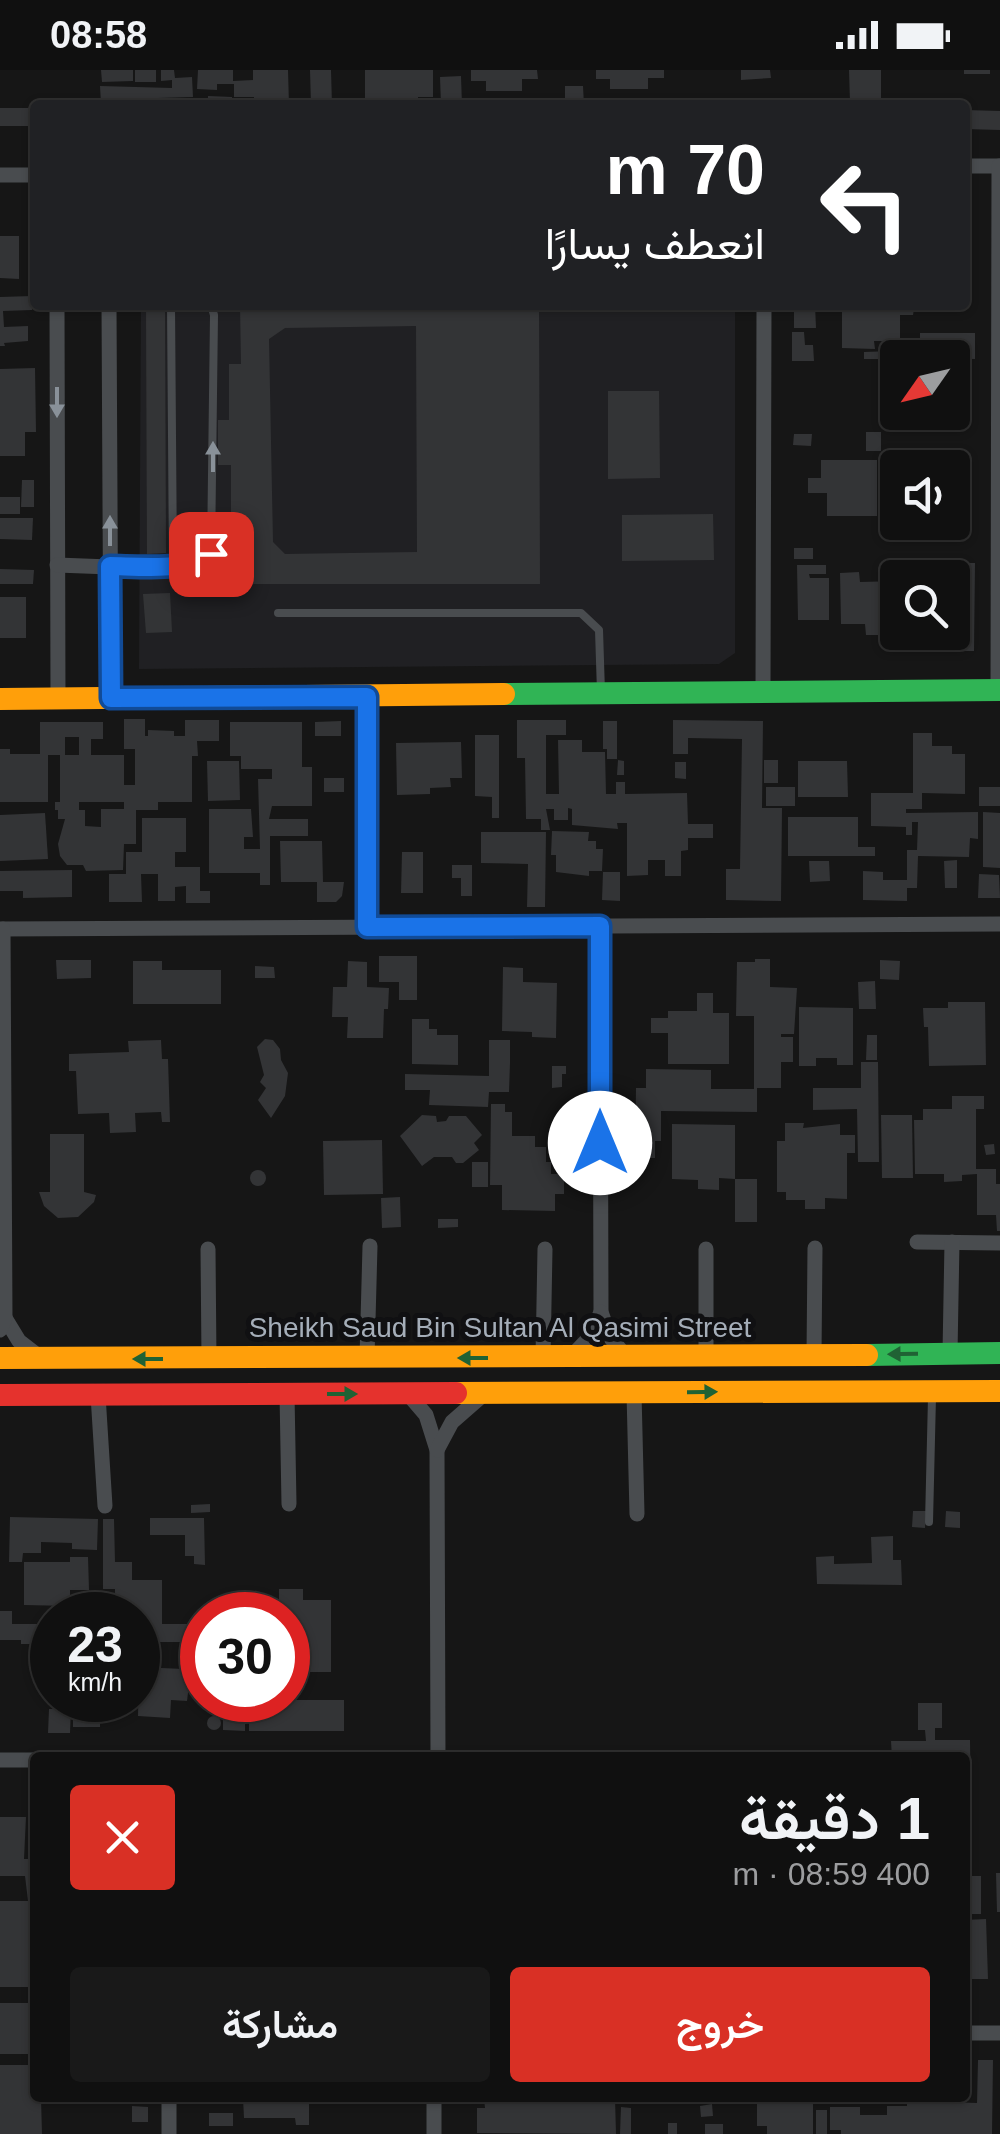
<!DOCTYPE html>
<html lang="ar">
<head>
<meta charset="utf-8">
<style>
  :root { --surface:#101010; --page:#191919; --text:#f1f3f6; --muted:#9c9d9f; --line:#303030; --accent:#d93025 }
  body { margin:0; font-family:Helvetica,Vazirmatn,sans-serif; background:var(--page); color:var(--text); direction:rtl; height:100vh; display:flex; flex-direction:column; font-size:38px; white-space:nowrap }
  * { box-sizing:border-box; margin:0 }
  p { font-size:32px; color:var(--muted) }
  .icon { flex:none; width:55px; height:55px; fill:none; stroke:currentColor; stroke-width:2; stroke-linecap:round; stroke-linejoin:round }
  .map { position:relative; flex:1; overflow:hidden; direction:ltr }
  .panel { position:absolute; left:30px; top:1682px; width:940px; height:350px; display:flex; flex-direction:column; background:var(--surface); border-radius:10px; box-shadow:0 2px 8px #0004,0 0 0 2px var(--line); direction:rtl }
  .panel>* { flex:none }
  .banner { position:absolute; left:30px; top:30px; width:940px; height:210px; border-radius:10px; box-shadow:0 2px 8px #0004,0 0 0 2px var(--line); direction:rtl; background:#202124; color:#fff; overflow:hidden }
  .needle { width:65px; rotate:236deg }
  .fabs { position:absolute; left:880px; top:270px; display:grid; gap:20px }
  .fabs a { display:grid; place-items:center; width:90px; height:90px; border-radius:10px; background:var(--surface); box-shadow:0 2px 8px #0004,0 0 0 2px var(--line); font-size:50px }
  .speed { position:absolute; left:30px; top:1522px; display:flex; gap:20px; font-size:50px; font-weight:700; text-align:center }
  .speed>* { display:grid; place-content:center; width:130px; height:130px; border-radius:50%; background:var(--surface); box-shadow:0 2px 8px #0004,0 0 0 2px var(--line); line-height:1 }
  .speed small { font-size:25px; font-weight:400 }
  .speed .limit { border:15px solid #d22; background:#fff; color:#111 }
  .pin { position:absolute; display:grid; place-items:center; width:85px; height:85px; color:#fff; margin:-42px; border-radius:20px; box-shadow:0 5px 15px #0006 }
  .me { position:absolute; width:110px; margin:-55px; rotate:0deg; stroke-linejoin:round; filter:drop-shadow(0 0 8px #0008) }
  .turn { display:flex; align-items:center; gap:35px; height:210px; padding:0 40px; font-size:45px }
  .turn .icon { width:130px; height:130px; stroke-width:2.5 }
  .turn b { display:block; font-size:70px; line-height:85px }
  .round { display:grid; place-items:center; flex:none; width:105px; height:105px; border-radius:10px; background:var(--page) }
  .headline { display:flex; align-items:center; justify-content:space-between; height:170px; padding:0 40px }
  h1 { font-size:60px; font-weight:600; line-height:75px }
  .cta { display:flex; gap:20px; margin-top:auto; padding:20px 40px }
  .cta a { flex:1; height:115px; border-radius:10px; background:var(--accent); color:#fff; font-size:40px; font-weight:600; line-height:115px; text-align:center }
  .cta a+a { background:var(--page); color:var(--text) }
  .status { display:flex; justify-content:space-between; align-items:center; height:70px; padding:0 50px; background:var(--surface); direction:ltr }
  .status svg { height:28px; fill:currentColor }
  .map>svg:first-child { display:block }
  .built { fill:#202023 }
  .building { fill:#333436; fill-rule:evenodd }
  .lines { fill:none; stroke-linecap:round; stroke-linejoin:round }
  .lane { stroke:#494c4f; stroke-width:8 }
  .street { stroke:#494c4f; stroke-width:15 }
  .fast { stroke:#30b455; stroke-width:22 }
  .slow { stroke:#ff9f0a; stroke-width:22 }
  .jam { stroke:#e5322d; stroke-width:22 }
  .oneway { fill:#899199 }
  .oneway2 { fill:#206234 }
  .route-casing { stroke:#114b97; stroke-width:25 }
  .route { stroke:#1a73e8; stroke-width:18 }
  .labels { text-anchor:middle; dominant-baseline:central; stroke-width:10; stroke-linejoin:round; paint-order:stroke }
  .street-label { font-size:28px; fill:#a5aeb9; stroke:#101012 }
</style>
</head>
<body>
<div class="status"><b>08:58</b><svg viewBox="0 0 49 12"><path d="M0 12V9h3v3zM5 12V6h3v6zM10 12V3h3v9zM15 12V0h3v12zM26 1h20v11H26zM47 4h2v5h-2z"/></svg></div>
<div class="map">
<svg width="1000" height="2064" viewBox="0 0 1000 2064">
  <rect width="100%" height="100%" fill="#161616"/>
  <polygon class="built" points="141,235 735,235 735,583 719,594 139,599"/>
  <g class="building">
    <polygon points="101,0 133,0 133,11 102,12"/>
    <rect x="135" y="0" width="21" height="12"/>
    <polygon points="161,0 174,0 175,8 192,7 193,27 158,28 158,33 101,34 100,16 172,18 172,10 161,11"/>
    <polygon points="198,0 233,0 233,11 253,10 253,0 288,0 289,35 254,35 254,27 234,27 234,14 217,14 217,20 197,19"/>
    <polygon points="310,0 331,0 332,35 311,35"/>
    <polygon points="365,0 433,0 433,27 418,27 418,35 380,35 380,28 365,28"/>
    <polygon points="471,0 537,0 538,9 522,9 522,21 486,21 486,11 471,11"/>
    <polygon points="596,0 664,0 664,8 648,8 648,19 610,19 610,9 596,9"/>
    <polygon points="741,0 770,0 771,8 741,10"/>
    <polygon points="849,0 881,0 881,33 850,33"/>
    <rect x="964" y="0" width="26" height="4"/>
    <polygon points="461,6 462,35 441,35 440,7"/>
    <polygon points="565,16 583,16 584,35 548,35 548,29 565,30"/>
    <polygon points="208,26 232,27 232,35 208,34"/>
    <rect x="0" y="38" width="35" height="18"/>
    <polygon points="965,40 1000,41 1000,60 965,59"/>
    <polygon points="0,166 19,166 19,209 0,208"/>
    <polygon points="32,226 32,240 3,241 4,257 28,256 28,271 4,273 5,276 0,276 0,227"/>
    <polygon points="146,235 165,235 166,483 147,484"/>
    <path d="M 240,235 L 539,235 L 540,514 L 244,514 L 243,451 L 231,451 L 231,395 L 218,395 L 218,350 L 229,350 L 229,294 L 241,294 ZM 416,256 L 417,482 L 285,484 L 273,472 L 269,269 L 285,258 Z"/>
    <polygon points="794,235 815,235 816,258 794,258"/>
    <polygon points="842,235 918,235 918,239 914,239 913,245 900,245 900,271 874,271 875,279 842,278"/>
    <polygon points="792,262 804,262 805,275 813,275 814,291 792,291"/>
    <polygon points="920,263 975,263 975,289 907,288 907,268 920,268"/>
    <polygon points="892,281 892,289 864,289 864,282"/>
    <polygon points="883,292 893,292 892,313 898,313 898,336 893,336 892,356 881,356"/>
    <polygon points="35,298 36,362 25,362 25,386 0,386 0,299"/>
    <polygon points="952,304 956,304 956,351 903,351 903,342 952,342"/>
    <polygon points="608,321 659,321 660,408 608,409"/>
    <rect x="866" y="362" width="15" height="19"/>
    <polygon points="794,364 812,364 811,376 793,375"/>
    <polygon points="821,390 877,390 877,446 827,446 827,423 808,423 808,408 821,408"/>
    <polygon points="22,410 34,410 34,437 21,437"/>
    <polygon points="889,414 898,414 898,452 946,452 946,469 890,470"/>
    <rect x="0" y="427" width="20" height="17"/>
    <polygon points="713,444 714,490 622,491 622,445"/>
    <polygon points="0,448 33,448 32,470 0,469"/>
    <rect x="794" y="478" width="19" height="11"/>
    <polygon points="886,493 975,493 974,581 955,581 955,542 960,543 960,506 887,501"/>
    <polygon points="797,495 826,495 826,504 809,504 810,508 829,508 829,550 798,550"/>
    <polygon points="0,499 34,500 33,514 0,514"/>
    <polygon points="859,502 860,512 898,511 898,565 866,565 865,554 841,554 840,503"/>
    <polygon points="170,523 172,562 146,563 143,524"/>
    <rect x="0" y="527" width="26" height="41"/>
    <path d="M 124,649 L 145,649 L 145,666 L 148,666 L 148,660 L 174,661 L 174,666 L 185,666 L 185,650 L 219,650 L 219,671 L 197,671 L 198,686 L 192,686 L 192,732 L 158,732 L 158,740 L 136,740 L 136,774 L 124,774 L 123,800 L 86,801 L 83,795 L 67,795 L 60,786 L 58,774 L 65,749 L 58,749 L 58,740 L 55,740 L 55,732 L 60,732 L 60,685 L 48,685 L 48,732 L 0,732 L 0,679 L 10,679 L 10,684 L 40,684 L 40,652 L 103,652 L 103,669 L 91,669 L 91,685 L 124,685 L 124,715 L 135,715 L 135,679 L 124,679 ZM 65,667 L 79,667 L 79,685 L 65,685 ZM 79,732 L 124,732 L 124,739 L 101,739 L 101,757 L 85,756 L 85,740 L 79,740 Z"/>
    <polygon points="517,650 566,650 566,665 546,665 546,724 559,724 558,670 582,670 582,682 605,682 606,724 616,724 616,712 625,712 625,724 687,723 688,754 713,754 713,768 688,768 688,780 681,781 681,806 665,806 665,790 648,790 648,805 627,806 627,753 617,753 618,759 572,755 572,739 568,738 568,750 554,750 554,739 546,739 550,760 541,760 541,749 526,749 525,688 517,688"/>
    <polygon points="673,650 763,651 762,738 782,738 781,831 726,830 726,799 740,799 742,669 688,668 688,684 673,684"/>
    <polygon points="341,651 341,666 315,666 315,652"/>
    <polygon points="603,651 617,651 617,689 607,689 607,679 603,679"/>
    <polygon points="230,652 302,652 302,697 312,697 312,736 272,736 269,749 308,749 308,766 270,766 270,815 260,815 260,803 209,803 209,739 251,739 253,767 244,767 244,779 260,779 258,709 272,709 272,699 241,699 241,686 230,686"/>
    <polygon points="913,663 932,663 932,676 952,676 952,684 965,684 965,724 922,723 922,739 906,739 906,743 978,742 978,769 970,768 969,787 918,786 917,818 907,818 907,831 863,830 863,801 883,802 883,810 907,810 907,780 917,780 918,752 912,752 912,765 906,765 906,757 871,756 871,723 913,723"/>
    <polygon points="475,665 499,665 499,748 492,748 492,727 475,726"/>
    <polygon points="461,672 462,708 450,708 451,717 430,718 430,724 397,725 396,673"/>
    <polygon points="618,690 624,691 624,705 617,705"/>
    <rect x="764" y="690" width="14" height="23"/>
    <polygon points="207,691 239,691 240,730 208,731"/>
    <polygon points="798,691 847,691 848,727 798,727"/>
    <polygon points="675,692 686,692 686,709 675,708"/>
    <rect x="324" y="708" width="20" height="14"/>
    <rect x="766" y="717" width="29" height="19"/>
    <rect x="979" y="717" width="21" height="19"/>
    <polygon points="983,742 1000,743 1000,798 983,797"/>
    <polygon points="45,743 48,789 0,791 0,745"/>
    <polygon points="788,747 858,747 858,777 875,777 875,786 788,786"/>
    <polygon points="142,748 186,748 186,782 175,782 175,797 200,797 200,821 210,821 210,833 186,833 186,816 175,817 175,831 158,831 158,804 141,804 142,832 109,832 109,804 126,804 126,782 142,782"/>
    <polygon points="552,761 589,762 588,771 596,771 596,779 603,779 602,801 589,801 589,806 556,802 556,785 551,785"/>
    <polygon points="481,762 546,762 545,837 527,837 528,794 481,793"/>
    <polygon points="280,771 322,771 323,812 344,812 342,826 336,832 317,832 317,812 281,812"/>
    <polygon points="402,782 423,782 423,823 401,823"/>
    <polygon points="957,790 957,818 945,818 944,791"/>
    <polygon points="809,791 829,791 830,811 810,812"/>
    <polygon points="452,795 472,795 472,826 461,826 461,808 452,808"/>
    <polygon points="72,800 72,827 23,828 23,821 0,821 0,801"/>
    <polygon points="603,802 620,802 620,831 602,830"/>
    <polygon points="979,804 999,805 1000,828 978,828"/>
    <polygon points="379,886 417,886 417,930 399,930 399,912 379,912"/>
    <polygon points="755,889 770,889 770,917 797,918 794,964 781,964 781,967 793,967 793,992 781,992 781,1018 757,1018 757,1042 661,1041 661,1071 655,1071 655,1088 635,1088 636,1018 646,1018 646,999 711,1000 711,1019 754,1019 754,946 736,946 737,892 755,892"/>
    <polygon points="56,890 91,890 91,908 57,909"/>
    <polygon points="880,890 900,891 899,910 880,909"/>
    <polygon points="133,891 162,891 162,900 221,900 221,934 133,934"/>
    <polygon points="348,891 367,892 367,917 389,918 388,939 384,939 383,968 347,968 348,947 332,947 333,917 347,917"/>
    <polygon points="255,896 274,897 275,908 255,908"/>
    <polygon points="503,897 523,898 523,912 557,913 556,968 532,967 532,962 502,961"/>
    <polygon points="875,911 876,939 859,939 858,912"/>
    <polygon points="697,923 713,923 713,943 729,943 729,994 668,994 668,963 651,963 651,948 668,948 668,941 697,941"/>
    <polygon points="948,932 985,932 986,995 929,996 928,957 924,957 923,938 948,938"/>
    <polygon points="799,937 853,938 853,995 837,995 837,988 816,988 816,996 799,996"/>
    <polygon points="412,949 429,949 429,959 437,959 437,965 458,965 458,995 412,994"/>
    <polygon points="867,965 877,965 877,990 866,990"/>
    <polygon points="265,969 273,970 280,979 281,990 288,1003 285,1026 271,1048 258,1030 266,1018 260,1012 264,1005 257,977"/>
    <polygon points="161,970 162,989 168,989 170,1052 162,1052 161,1042 135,1043 136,1062 110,1063 109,1043 78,1044 76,1001 69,1001 69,984 129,982 128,971"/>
    <polygon points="489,970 510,970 510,993 509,1022 489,1022 488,1037 429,1035 430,1020 405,1020 405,1004 489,1006"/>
    <polygon points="861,992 878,992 879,1092 858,1092 857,1039 813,1040 813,1018 861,1018"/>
    <polygon points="552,996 566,996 566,1004 562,1004 562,1017 552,1018"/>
    <polygon points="952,1026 984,1026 984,1039 976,1039 976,1099 996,1099 996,1114 1000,1114 1000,1161 997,1161 996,1145 977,1145 977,1104 962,1105 962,1111 944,1112 944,1104 915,1104 914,1050 923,1050 923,1039 952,1039"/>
    <polygon points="491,1034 505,1034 505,1042 512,1042 512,1066 535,1066 535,1077 546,1077 546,1092 551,1092 551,1104 564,1104 564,1124 555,1124 555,1141 502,1140 502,1115 490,1115"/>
    <polygon points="422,1045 436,1046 437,1052 446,1051 449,1046 466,1046 482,1065 474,1073 479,1080 463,1093 456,1093 452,1087 434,1087 422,1096 400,1066"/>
    <polygon points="881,1045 912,1045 913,1108 882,1108"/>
    <polygon points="785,1053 804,1053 803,1058 840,1054 840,1065 855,1065 855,1083 847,1083 847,1129 825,1128 825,1139 805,1139 805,1130 786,1130 786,1122 777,1122 777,1071 785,1071"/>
    <polygon points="672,1054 735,1055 735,1109 719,1108 719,1120 698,1119 698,1110 672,1109"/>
    <polygon points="50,1064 84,1064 84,1122 96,1125 94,1132 78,1147 58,1148 44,1136 39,1122 50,1122"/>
    <polygon points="382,1070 383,1124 324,1125 323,1071"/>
    <polygon points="994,1074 995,1084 986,1085 984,1075"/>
    <rect x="472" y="1092" width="16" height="25"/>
    <circle cx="258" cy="1108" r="8"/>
    <rect x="735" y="1109" width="22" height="43"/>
    <polygon points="400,1127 401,1157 382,1158 381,1128"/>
    <polygon points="438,1149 458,1149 458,1157 438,1158"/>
    <polygon points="210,1434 210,1442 191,1443 191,1435"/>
    <polygon points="913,1441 926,1441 925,1458 912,1457"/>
    <polygon points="946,1441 960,1442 960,1458 945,1457"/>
    <polygon points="10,1447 98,1449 97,1480 72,1479 72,1473 41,1472 41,1483 23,1483 22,1492 9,1492"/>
    <polygon points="150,1448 204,1448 205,1495 194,1494 194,1486 185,1486 185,1465 150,1465"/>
    <polygon points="103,1449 114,1449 115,1492 132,1492 132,1510 162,1510 162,1554 202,1554 202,1572 138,1572 138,1545 94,1545 94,1537 115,1537 115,1519 103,1519"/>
    <polygon points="893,1466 893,1490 901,1490 902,1515 817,1514 816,1487 834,1486 834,1494 872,1493 871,1467"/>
    <polygon points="70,1487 88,1487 89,1520 70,1520 70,1536 24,1535 24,1492 70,1492"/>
    <polygon points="279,1519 303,1519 303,1530 331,1530 331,1602 288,1602 288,1545 246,1545 246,1530 279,1530"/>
    <polygon points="0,1541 12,1541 12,1554 52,1554 52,1574 21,1574 21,1570 0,1570"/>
    <polygon points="139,1597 184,1599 183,1607 190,1607 187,1631 171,1630 170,1648 138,1646"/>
    <rect x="73" y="1630" width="27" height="27"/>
    <polygon points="207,1630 344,1630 344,1661 249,1661 249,1642 245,1642 245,1661 223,1660 223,1642 207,1642"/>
    <polygon points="918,1633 942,1633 942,1658 935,1658 935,1670 970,1670 971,1740 965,1740 965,1688 892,1688 891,1671 926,1671 925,1660 918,1660"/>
    <polygon points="49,1639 71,1639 70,1663 48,1663"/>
    <circle cx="214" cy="1653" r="7"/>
    <polygon points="0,1747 26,1747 24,1789 30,1789 29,1756 35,1756 35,1857 28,1857 29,1884 35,1884 35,1928 30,1928 30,1917 0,1917 0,1831 28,1831 25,1806 0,1806"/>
    <polygon points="996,1803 1000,1803 1000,1842 997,1842"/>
    <polygon points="968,1806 981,1806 981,1844 967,1844"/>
    <polygon points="986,1849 988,1909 965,1909 965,1850"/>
    <rect x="0" y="1933" width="33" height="51"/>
    <polygon points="978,1990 993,1990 992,2064 841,2064 841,2060 830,2060 830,2037 860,2037 860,2045 887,2045 887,2036 907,2036 907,2028 948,2028 948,2032 977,2033"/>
    <polygon points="0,1995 35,1995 35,2028 41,2028 42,2064 0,2064"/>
    <polygon points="243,2028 309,2028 309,2055 296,2055 295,2048 244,2048"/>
    <polygon points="381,2028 407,2028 407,2031 381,2032"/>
    <polygon points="484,2028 615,2028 616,2064 477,2063 477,2038 485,2038"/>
    <polygon points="757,2028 797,2028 797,2034 813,2033 813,2064 767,2064 767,2056 757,2056"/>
    <polygon points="712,2034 713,2046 701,2047 700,2036"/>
    <polygon points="132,2036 148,2037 148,2052 132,2052"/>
    <polygon points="621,2037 631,2038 631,2064 620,2064"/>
    <rect x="816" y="2040" width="11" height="24"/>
    <rect x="209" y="2043" width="24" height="13"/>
    <rect x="668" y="2053" width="9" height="11"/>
    <rect x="705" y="2054" width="18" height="10"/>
  </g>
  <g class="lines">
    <g class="lane">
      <polyline points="171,235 173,495"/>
      <path d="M 110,497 C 135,496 195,502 211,484 L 214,245 L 211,235"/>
      <polyline points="278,543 581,543 599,560 601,622"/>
      <polyline points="929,1452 932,1327"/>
    </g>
    <g class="street">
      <polyline points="965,96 1000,96"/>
      <polyline points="0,105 35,105"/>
      <polyline points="57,235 58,628"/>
      <polyline points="109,235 111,628"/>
      <polyline points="57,495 110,497"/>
      <polyline points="998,620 999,96"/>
      <polyline points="763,622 764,235"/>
      <polyline points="367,627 367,857"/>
      <polyline points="600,856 601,1242 610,1267 627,1288"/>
      <polyline points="0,859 1000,854"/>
      <polyline points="917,1172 1000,1173"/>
      <polyline points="208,1179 209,1289"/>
      <polyline points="5,1248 19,1271 41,1288"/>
      <polyline points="0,1260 5,1248 3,859"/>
      <polyline points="950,1283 952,1172"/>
      <polyline points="814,1285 815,1178"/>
      <polyline points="706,1286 706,1179"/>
      <polyline points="367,1288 370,1176"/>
      <polyline points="543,1288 545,1179"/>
      <polyline points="570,1288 590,1267 601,1242"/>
      <polyline points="634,1323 637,1444"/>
      <polyline points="287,1324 289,1434"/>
      <polyline points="408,1324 426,1345 437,1380 438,1688"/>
      <polyline points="98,1325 105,1436"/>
      <polyline points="437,1380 452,1352 484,1324"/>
      <polyline points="0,1690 35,1690"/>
      <polyline points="965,1963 1000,1963"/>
      <polyline points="169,2028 169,2064"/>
      <polyline points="434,2028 434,2064"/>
    </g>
    <g class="fast">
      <polyline points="504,624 1000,620"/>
      <polyline points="867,1285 1000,1283"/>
    </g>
    <g class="slow">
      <polyline points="0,629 504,624"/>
      <polyline points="0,1288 867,1285"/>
      <polyline points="456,1323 1000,1321"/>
    </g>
    <polyline class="jam" points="0,1325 456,1323"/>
  </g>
  <defs><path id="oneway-solid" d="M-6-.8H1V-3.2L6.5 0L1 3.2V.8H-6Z" transform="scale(2.5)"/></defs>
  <g class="oneway">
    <use href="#oneway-solid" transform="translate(57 332) rotate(90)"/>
    <use href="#oneway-solid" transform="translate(213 387) rotate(-90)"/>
    <use href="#oneway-solid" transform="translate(110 461) rotate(-90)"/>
  </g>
  <g class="oneway2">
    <use href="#oneway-solid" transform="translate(903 1284) rotate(179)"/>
    <use href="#oneway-solid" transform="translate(473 1288) rotate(180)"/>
    <use href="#oneway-solid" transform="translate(148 1289) rotate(-180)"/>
    <use href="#oneway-solid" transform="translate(702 1322) rotate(-1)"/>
    <use href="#oneway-solid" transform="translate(342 1324)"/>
  </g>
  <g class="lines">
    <defs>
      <path id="route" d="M 211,484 C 196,502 134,496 110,496 L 111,628 L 367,627 L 367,857 L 600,856 L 600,1073"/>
    </defs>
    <use href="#route" class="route-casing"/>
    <use href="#route" class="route"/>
  </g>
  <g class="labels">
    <g class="street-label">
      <text x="500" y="1257">Sheikh Saud Bin Sultan Al Qasimi Street</text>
    </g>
  </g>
</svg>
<div class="fabs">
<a><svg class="needle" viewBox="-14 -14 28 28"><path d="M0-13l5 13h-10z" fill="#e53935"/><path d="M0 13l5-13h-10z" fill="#9c9d9f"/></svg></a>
<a><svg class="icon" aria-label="sound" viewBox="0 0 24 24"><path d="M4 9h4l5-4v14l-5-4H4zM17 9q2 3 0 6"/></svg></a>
<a><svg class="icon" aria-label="search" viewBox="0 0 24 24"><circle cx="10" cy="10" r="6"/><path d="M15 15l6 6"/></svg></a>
</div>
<div class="speed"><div>23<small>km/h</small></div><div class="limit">30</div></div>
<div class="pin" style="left:211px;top:484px;background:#d93025"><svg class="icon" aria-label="arrive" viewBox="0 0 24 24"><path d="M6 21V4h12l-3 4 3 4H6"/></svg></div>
<svg class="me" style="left:600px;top:1073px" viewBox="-20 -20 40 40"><circle r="19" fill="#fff"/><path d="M0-13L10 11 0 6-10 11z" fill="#1a73e8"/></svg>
<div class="banner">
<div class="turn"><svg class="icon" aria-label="left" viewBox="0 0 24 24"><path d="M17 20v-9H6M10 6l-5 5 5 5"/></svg><div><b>70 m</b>انعطف يسارًا</div></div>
</div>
<section class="panel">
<div class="headline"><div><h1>1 دقيقة</h1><p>400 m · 08:59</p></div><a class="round" style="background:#d93025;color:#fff"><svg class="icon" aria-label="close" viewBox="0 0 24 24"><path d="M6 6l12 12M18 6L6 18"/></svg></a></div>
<div class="cta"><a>خروج</a><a>مشاركة</a></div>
</section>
</div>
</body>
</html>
